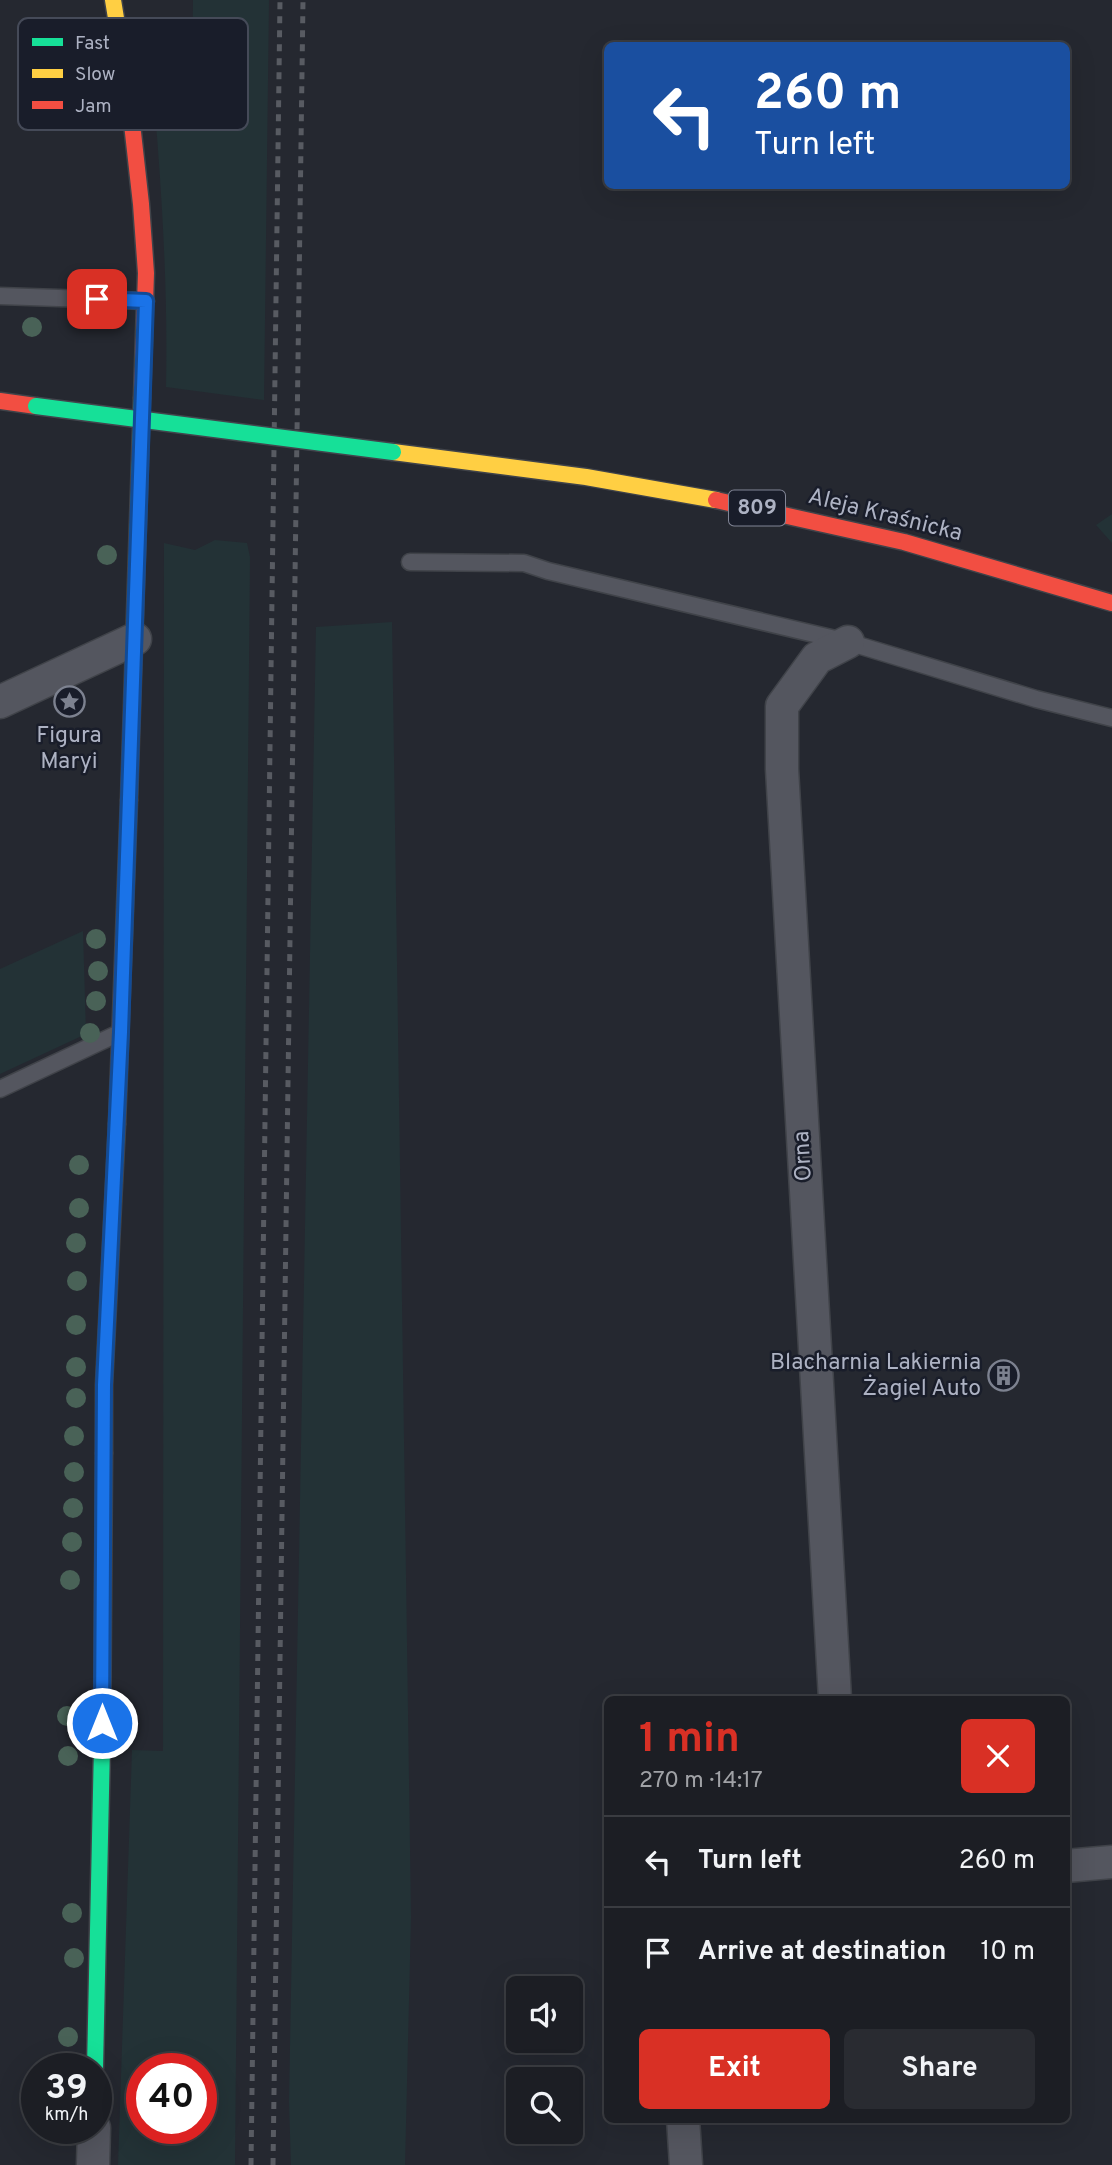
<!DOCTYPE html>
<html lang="en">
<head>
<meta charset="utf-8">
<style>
  :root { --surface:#1c1e24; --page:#292b31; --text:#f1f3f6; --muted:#a0a2a6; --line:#3a3c41; --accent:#d93025 }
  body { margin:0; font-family:Overpass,sans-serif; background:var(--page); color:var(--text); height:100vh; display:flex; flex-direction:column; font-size:26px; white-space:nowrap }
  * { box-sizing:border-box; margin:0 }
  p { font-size:23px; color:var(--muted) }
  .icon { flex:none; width:38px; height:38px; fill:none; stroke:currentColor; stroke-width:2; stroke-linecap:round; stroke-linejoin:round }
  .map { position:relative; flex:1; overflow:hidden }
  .side { position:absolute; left:604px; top:1696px; width:466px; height:427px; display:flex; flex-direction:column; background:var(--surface); border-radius:10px; box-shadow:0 7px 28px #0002,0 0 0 2px var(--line) }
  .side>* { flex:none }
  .guide { position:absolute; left:604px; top:42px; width:466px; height:147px; border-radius:10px; box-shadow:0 7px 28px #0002,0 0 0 2px var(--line); background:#1a4fa0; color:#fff; overflow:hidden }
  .buttons { position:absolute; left:506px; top:1976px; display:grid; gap:14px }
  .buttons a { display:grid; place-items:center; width:77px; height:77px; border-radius:10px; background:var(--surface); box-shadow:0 7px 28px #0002,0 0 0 2px var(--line); font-size:35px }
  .speed { position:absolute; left:21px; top:2053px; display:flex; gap:14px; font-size:35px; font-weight:700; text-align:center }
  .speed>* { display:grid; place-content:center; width:91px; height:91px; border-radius:50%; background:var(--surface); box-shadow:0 7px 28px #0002,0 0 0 2px var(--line); line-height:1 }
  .speed small { font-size:18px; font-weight:400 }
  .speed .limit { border:10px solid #d22; background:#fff; color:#111 }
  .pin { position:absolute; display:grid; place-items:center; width:60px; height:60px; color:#fff; margin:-30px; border-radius:14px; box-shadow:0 4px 10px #0006 }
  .me { position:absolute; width:77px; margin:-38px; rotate:0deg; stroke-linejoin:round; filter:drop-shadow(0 0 5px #0008) }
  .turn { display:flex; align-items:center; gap:24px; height:147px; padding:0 35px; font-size:32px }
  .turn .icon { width:91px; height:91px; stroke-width:2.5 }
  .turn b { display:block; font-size:49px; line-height:60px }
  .round { display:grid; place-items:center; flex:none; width:74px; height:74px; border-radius:10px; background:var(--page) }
  .overview { display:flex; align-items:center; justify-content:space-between; height:119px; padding:0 35px }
  h1 { font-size:42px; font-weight:700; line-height:52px; color:var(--accent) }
  .action { display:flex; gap:14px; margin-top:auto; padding:14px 35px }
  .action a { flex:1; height:80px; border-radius:10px; background:var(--accent); color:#fff; font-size:28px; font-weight:700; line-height:80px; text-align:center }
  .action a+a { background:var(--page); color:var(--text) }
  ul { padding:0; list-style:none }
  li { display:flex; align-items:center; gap:21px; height:91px; padding:0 35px; border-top:2px solid var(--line) }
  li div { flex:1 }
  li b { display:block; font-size:26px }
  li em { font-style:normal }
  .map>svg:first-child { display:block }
  .green { fill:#233236; fill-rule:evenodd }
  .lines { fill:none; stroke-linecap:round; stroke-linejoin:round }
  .lane-casing { stroke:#404349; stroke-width:19 }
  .street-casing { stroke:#404349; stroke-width:35 }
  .fast-casing { stroke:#404349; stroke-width:19 }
  .slow-casing { stroke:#404349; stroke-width:19 }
  .jam-casing { stroke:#404349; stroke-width:19 }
  .lane { stroke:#54565f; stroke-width:16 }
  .street { stroke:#54565f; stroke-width:32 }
  .fast { stroke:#16e098; stroke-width:16 }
  .slow { stroke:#ffcf43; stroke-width:16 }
  .jam { stroke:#f24e42; stroke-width:16 }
  .rail { stroke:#585b62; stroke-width:5; stroke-dasharray:7 7; stroke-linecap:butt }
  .fast-bridge-casing { stroke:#42454d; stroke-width:19; stroke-linecap:butt }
  .fast-bridge { stroke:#16e098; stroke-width:16 }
  .tree { fill:#496257 }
  .route-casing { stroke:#114b97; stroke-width:18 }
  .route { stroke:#1a73e8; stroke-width:12 }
  .labels { text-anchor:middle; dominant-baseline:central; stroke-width:5; stroke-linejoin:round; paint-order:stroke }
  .shield { fill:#191d2a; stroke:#818595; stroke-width:2 }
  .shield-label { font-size:21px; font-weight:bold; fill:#adb2c3 }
  .street-label { font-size:23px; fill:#adb2c3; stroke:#191d2a }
  .poi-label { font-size:23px; fill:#adb2c3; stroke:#191d2a }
  .key { fill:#191d2a; stroke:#454a58; stroke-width:2 }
  .key-label { font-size:19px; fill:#adb2c3 }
</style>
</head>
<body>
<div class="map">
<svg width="1112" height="2165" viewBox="0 0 1112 2165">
  <rect width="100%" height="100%" fill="#252830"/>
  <g class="green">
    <path d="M 193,0 L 269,0 L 264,400 L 166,387 C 168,291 162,195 154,99 L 192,98 Z"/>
    <polygon points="1112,514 1112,543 1096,525"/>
    <path d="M 215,540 L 247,543 L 250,557 L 235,2165 L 118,2165 L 132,1750 L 163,1751 L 164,543 L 195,550 ZM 201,2068 L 201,2128 L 142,2128 L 142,2068 Z"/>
    <polygon points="392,622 411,1917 405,2165 291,2165 289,2102 316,627"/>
    <polygon points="83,931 86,1034 0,1074 0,969"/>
  </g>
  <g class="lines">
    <defs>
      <g id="lane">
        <polyline points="0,296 146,301"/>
        <polyline points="410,562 524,563 548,571 848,642 1036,699 1112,718"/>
        <polyline points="0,1089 119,1033"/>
      </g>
      <g id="street">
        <polyline points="0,702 135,639"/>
        <polyline points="835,1699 782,769 782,706 817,658 848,642"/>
        <polyline points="1066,1866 1112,1862"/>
        <polyline points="683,2119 686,2165"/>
        <polyline points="93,2165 94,2128"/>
      </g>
      <g id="fast">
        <polyline points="129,800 142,398"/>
        <polyline points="104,1453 104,1385 117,1124"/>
        <polyline points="95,2068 102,1746"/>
      </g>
      <g id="slow">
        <polyline points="113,0 129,97"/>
        <polyline points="393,452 586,477 716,500"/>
      </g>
      <g id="jam">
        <polyline points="129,97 141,204 146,273 142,398"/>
        <polyline points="0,401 36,406"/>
        <polyline points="716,500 904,542 1112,603"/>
        <polyline points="117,1124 129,800"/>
        <polyline points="102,1746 104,1453"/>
      </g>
    </defs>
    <use href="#lane" class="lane-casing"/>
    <use href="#street" class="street-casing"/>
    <use href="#fast" class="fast-casing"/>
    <use href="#slow" class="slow-casing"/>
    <use href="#jam" class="jam-casing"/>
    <use href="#lane" class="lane"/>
    <use href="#street" class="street"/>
    <use href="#fast" class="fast"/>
    <use href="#slow" class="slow"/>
    <use href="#jam" class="jam"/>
    <g class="rail">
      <polyline points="251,2165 280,0"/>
      <polyline points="273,2165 303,0"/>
    </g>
    <defs>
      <polyline id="fast-bridge" points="36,406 393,452"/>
    </defs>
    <use href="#fast-bridge" class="fast-bridge-casing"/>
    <use href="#fast-bridge" class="fast-bridge"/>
  </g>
  <g class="tree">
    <circle cx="32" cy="327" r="10"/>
    <circle cx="107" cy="555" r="10"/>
    <circle cx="96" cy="939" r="10"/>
    <circle cx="98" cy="971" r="10"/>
    <circle cx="96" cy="1001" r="10"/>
    <circle cx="90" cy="1033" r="10"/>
    <circle cx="79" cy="1165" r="10"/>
    <circle cx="79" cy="1208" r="10"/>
    <circle cx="76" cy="1243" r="10"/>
    <circle cx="77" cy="1281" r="10"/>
    <circle cx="76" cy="1325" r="10"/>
    <circle cx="76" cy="1367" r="10"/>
    <circle cx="76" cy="1398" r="10"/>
    <circle cx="74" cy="1436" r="10"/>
    <circle cx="74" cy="1472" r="10"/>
    <circle cx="73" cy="1508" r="10"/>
    <circle cx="72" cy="1542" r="10"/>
    <circle cx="70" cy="1580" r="10"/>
    <circle cx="67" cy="1716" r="10"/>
    <circle cx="68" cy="1756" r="10"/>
    <circle cx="72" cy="1913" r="10"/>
    <circle cx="74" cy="1958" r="10"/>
    <circle cx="68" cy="2037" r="10"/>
  </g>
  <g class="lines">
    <defs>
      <polyline id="route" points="97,299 146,301 121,1032 104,1385 102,1723"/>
    </defs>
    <use href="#route" class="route-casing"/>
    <use href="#route" class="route"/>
  </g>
  <defs>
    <symbol id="sight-ring" viewBox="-11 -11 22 22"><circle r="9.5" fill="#191d2a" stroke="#7d8290" stroke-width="1.5"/><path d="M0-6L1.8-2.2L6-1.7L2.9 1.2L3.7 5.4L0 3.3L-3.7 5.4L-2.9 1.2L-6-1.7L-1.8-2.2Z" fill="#7d8290"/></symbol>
    <symbol id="building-ring" viewBox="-11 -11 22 22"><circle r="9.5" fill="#191d2a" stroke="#7d8290" stroke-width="1.5"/><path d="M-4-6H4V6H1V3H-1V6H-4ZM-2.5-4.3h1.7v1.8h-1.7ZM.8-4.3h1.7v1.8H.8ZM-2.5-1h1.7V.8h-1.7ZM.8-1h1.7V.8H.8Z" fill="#7d8290"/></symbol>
  </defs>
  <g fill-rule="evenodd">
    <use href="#sight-ring" x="52" y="684" width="35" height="35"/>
    <use href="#building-ring" x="986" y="1358" width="35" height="35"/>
  </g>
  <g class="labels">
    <rect class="shield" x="729" y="490.5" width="56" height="35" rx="5"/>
    <g class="shield-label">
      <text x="757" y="508">809</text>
    </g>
    <g class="street-label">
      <text transform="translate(885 516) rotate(14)">Aleja Kraśnicka</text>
      <text transform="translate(804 1156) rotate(-93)">Orna</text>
    </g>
    <g class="poi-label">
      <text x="69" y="736">Figura<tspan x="69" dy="26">Maryi</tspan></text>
      <text x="981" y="1363" text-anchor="end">Blacharnia Lakiernia<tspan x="981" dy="26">Żagiel Auto</tspan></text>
    </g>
  </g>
  <rect x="18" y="18" width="230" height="112" rx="10" class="key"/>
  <rect x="32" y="38" width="31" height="8" fill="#16e098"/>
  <rect x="32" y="69" width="31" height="9" fill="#ffcf43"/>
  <rect x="32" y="101" width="31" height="8" fill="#f24e42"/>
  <g class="key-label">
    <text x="75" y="49">Fast</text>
    <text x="75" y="80">Slow</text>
    <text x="75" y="112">Jam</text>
  </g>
</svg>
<div class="buttons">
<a><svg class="icon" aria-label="sound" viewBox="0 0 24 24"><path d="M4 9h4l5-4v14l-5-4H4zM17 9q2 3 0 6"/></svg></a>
<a><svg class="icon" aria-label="search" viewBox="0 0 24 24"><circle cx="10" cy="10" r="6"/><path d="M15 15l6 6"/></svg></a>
</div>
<div class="speed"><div>39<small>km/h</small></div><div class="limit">40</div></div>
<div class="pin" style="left:97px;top:299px;background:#d93025"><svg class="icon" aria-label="arrive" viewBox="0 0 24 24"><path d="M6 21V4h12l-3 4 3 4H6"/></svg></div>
<svg class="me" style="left:102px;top:1723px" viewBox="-20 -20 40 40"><circle r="17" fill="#1a73e8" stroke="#fff" stroke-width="3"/><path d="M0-11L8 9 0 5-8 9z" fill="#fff"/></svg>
<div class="guide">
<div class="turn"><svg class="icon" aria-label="left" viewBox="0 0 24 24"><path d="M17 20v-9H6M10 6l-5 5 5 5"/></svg><div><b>260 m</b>Turn left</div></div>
</div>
<section class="side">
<div class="overview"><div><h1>1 min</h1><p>270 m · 14:17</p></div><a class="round" style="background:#d93025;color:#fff"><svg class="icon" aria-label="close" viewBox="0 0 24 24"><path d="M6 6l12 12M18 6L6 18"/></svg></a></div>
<ul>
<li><svg class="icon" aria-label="left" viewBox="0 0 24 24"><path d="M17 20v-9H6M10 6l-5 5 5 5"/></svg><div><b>Turn left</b></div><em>260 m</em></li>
<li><svg class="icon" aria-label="arrive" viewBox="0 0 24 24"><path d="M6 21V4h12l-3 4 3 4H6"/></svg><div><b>Arrive at destination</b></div><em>10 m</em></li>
</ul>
<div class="action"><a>Exit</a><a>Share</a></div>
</section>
</div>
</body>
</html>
